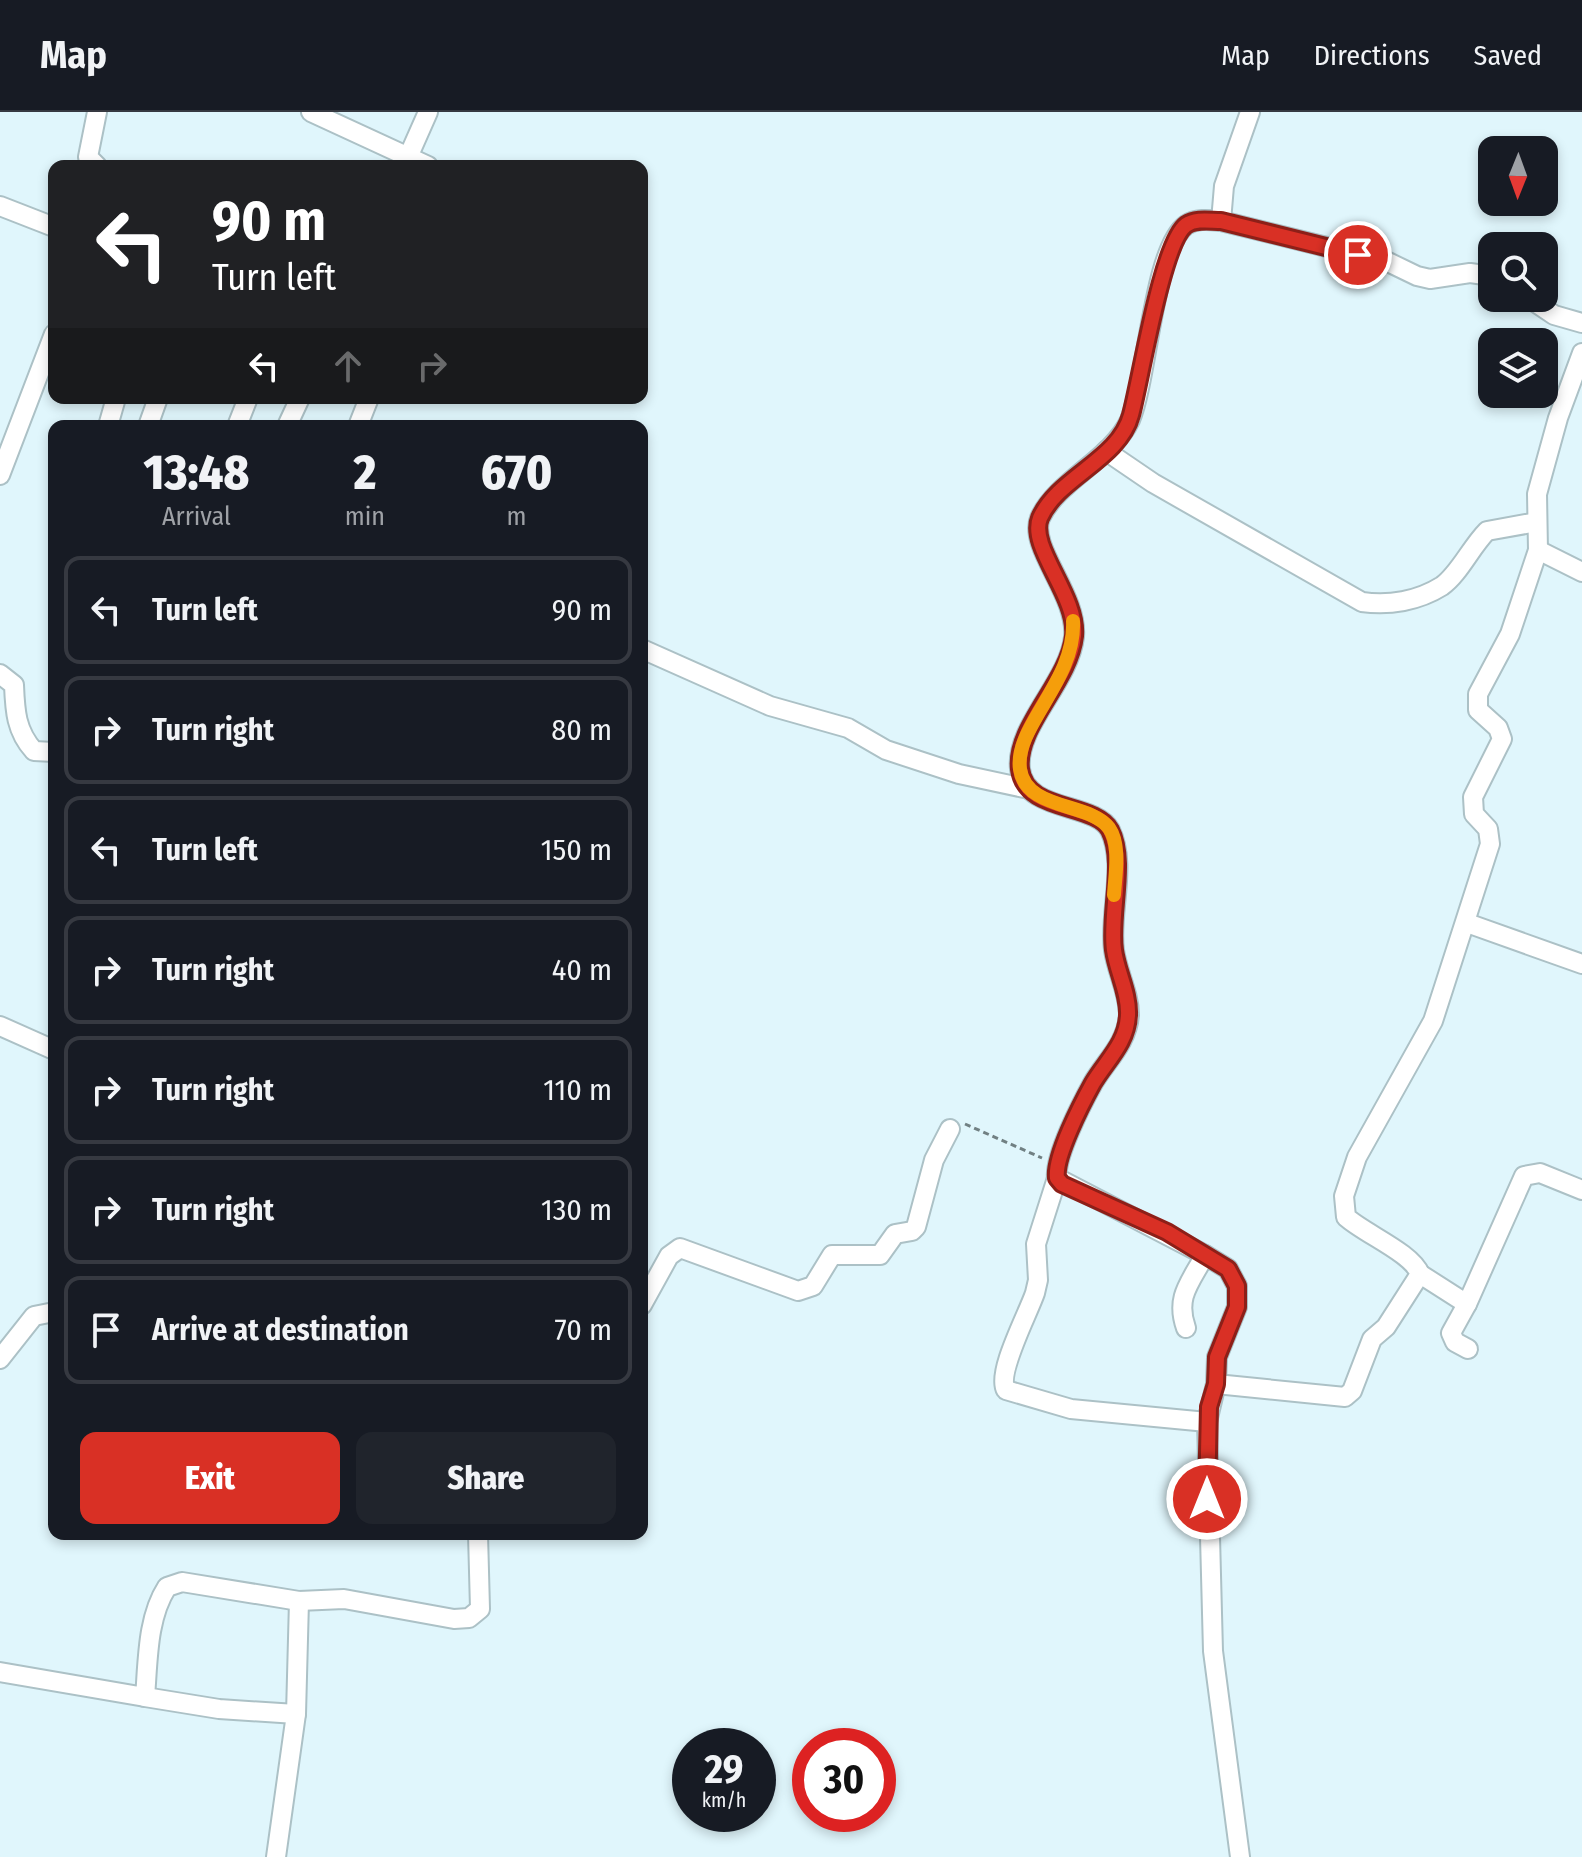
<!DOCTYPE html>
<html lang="en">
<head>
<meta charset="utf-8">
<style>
  :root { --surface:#171b24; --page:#20242c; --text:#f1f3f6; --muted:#9ea1a6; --line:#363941; --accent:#d93025 }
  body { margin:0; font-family:"Fira Sans Condensed",sans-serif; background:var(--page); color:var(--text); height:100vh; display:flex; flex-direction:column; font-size:30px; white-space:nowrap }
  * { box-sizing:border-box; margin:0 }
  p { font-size:26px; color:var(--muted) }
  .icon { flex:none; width:44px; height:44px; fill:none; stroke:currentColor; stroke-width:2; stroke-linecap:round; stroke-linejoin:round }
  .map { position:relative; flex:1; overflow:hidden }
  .sheet { position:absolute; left:48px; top:308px; width:600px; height:1120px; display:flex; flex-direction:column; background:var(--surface); border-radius:16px; box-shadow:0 4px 12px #0003 }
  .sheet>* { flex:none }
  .top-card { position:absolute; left:48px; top:48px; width:600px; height:244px; border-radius:16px; box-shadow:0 4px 12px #0003; background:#202124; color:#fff; overflow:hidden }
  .needle { width:52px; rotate:181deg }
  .controls { position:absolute; left:1478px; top:24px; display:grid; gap:16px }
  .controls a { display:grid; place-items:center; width:80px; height:80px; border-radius:16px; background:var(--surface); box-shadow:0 4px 12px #0003; font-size:40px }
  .speed { position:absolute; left:672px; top:1616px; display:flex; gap:16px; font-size:40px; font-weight:700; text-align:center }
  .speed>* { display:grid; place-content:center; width:104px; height:104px; border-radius:50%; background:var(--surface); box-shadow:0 4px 12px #0003; line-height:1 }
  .speed small { font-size:20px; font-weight:400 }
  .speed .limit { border:12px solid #d22; background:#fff; color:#111 }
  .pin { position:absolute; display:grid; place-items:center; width:68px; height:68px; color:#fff; margin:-34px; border:4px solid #fff; border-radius:50%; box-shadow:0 2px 8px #0007 }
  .me { position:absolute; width:88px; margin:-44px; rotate:0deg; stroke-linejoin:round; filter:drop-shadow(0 0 6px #0008) }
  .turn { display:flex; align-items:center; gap:28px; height:168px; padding:0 32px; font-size:36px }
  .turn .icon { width:104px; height:104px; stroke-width:2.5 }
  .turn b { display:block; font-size:56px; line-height:68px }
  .lanes { display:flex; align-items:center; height:76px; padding:0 32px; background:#0003; justify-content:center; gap:40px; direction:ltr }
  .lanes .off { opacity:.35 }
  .eta { display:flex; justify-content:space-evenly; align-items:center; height:136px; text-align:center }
  .eta b { font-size:48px; font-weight:800; line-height:56px }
  .cta { display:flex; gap:16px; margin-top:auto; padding:16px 32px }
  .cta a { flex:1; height:92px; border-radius:16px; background:var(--accent); color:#fff; font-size:32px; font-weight:800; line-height:92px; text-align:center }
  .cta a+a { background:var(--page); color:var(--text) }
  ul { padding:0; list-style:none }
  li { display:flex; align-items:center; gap:24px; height:108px; margin:0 16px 12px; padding:0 16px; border:4px solid var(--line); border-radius:16px }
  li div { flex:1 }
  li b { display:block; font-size:30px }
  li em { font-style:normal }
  header { display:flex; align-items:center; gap:48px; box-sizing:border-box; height:112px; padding:0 40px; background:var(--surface); border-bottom:2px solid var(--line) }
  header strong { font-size:38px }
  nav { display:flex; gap:44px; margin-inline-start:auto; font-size:28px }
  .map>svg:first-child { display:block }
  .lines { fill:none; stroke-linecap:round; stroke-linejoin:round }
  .street-casing { stroke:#acc1c6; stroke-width:22 }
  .path { stroke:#718083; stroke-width:3; stroke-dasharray:6 4; stroke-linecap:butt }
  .street { stroke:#fff; stroke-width:18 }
  .route-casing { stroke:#8d1f18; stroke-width:20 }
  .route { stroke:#d93025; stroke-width:14 }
  .slow { stroke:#f59e0b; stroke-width:14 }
</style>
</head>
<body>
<header>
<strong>Map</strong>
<nav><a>Map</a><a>Directions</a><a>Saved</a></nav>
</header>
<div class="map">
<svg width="1582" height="1745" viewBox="0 0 1582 1745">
  <rect width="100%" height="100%" fill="#e0f6fc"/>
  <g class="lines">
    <defs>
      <g id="street">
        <polyline points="311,0 428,54"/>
        <polyline points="405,52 428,0"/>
        <polyline points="97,54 88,45 97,0"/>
        <polyline points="0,94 54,115"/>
        <polyline points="1221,109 1224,74 1250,0"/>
        <polyline points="1529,186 1554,203 1582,211"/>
        <polyline points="108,314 116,286"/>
        <polyline points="148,314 158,286"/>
        <polyline points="237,314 248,286"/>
        <polyline points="287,314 300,286"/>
        <polyline points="358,314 369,286"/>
        <path d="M 1106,339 L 1153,371 L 1362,490 C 1389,494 1418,489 1442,474 C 1459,462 1471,435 1487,419 L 1537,410"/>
        <polyline points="0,363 54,222"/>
        <polyline points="1538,438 1582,460"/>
        <polyline points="642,537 770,594 848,616 886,638 959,662 1029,677"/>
        <path d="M 0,562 L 14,573 C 15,599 16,619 34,639 L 54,640"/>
        <polyline points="1467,811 1582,852"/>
        <polyline points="0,914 54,938"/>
        <path d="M 1057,1066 L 1036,1132 L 1038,1168 L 1035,1181 C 1028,1202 996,1261 1006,1278 L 1071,1297 L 1207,1310"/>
        <polyline points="1420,1162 1467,1192 1524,1064 1540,1061 1582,1078"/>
        <polyline points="1467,1192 1451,1221 1455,1230 1468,1237"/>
        <polyline points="642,1193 669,1144 680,1136 798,1179 813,1174 832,1143 880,1143 895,1122 912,1119 916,1115 934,1048 950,1017"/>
        <path d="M 1186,1216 C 1175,1185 1190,1171 1205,1143"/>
        <polyline points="0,1247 34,1204 54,1200"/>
        <path d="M 1216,1272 L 1345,1285 L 1352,1279 L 1372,1227 L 1386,1215 L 1420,1162 C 1412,1141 1365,1122 1346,1105 L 1344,1084 L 1357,1045 L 1433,909 L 1490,732 L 1488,717 L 1474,702 L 1473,685 L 1502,627 L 1498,616 L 1478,598 L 1478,582 L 1510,522 L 1538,438 L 1537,382 L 1558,306 L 1582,241"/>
        <path d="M 0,1560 L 145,1585 C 148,1549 147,1506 167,1475 L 182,1470 L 299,1489 L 344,1487 L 454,1507 L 469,1506 L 480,1497 L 478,1422"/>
        <polyline points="145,1585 219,1597 296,1602"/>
        <polyline points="276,1745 296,1602 299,1489"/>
        <path d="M 1240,1745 L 1213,1539 L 1207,1310 L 1216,1272 L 1217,1245 L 1237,1195 L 1237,1174 L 1228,1157 L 1205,1143 L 1057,1066 C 1054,1045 1082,991 1093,971 C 1106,949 1127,931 1129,903 C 1129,881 1117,860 1114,838 C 1109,801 1127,753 1110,718 C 1095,690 1025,701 1020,657 C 1015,615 1069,570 1074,525 C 1078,483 1028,435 1040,406 C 1057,369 1112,347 1130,308 C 1148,265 1153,138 1186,113 C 1197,106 1210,108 1221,109 L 1388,150 L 1417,164 L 1430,167 L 1470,161 L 1492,164"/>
      </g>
    </defs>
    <use href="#street" class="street-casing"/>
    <polyline class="path" points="965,1012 1042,1046"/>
    <use href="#street" class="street"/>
  </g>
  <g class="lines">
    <defs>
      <path id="route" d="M 1207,1387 L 1209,1295 L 1216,1272 L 1217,1245 L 1237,1195 L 1237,1174 L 1228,1157 L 1167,1120 L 1062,1072 L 1057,1066 C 1054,1045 1082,991 1093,971 C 1106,949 1127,931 1128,903 C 1129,881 1117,860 1114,838 C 1109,803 1126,749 1110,718 C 1095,690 1025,701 1020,657 C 1015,615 1069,570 1074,524 C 1078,484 1028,435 1040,406 C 1058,365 1119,348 1131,303 C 1141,266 1162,131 1186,113 C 1196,106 1210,109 1221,109 L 1358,143"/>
    </defs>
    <use href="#route" class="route-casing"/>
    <use href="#route" class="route"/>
    <path class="slow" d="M 1073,509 C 1076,569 1014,614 1020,657 C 1026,699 1090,690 1109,716 C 1121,733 1115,764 1114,783"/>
  </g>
</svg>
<div class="controls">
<a><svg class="needle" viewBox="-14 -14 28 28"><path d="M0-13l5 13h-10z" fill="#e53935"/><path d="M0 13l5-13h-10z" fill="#9ea1a6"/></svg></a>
<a><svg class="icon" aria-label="search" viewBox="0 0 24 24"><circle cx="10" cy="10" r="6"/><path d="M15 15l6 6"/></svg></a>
<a><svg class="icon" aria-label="layers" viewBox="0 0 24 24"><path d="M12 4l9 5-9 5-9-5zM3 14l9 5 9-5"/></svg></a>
</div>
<div class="speed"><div>29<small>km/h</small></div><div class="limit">30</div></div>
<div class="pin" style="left:1358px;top:143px;background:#d93025"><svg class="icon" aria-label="arrive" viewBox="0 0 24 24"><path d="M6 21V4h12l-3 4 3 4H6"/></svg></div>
<svg class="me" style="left:1207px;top:1387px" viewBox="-20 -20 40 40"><circle r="17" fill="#d93025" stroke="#fff" stroke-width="3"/><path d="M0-11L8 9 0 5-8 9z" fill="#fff"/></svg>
<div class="top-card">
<div class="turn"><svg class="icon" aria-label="left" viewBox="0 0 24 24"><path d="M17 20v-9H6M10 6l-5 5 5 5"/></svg><div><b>90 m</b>Turn left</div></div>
<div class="lanes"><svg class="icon" aria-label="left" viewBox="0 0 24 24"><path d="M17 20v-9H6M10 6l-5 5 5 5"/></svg><svg class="icon off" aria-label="ahead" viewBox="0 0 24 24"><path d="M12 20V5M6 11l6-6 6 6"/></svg><svg class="icon off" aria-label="right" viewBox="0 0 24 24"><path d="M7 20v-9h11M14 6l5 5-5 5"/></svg></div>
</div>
<section class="sheet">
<div class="eta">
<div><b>13:48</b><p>Arrival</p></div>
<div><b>2</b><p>min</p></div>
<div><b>670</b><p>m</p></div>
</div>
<ul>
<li><svg class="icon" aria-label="left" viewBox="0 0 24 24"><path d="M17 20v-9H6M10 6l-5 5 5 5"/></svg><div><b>Turn left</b></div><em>90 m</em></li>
<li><svg class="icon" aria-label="right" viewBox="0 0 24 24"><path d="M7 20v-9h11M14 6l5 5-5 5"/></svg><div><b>Turn right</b></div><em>80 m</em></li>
<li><svg class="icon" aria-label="left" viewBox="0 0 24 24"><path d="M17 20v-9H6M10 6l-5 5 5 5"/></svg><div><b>Turn left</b></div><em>150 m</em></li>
<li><svg class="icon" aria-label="right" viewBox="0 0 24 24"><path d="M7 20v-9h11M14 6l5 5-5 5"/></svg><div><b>Turn right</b></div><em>40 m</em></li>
<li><svg class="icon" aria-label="right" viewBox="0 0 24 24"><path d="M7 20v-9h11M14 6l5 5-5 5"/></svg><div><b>Turn right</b></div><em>110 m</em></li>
<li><svg class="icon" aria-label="right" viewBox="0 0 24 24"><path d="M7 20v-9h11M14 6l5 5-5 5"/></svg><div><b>Turn right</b></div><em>130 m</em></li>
<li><svg class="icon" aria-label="arrive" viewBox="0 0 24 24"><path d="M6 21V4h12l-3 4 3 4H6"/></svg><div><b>Arrive at destination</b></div><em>70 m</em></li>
</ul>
<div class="cta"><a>Exit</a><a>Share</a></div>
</section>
</div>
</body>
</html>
